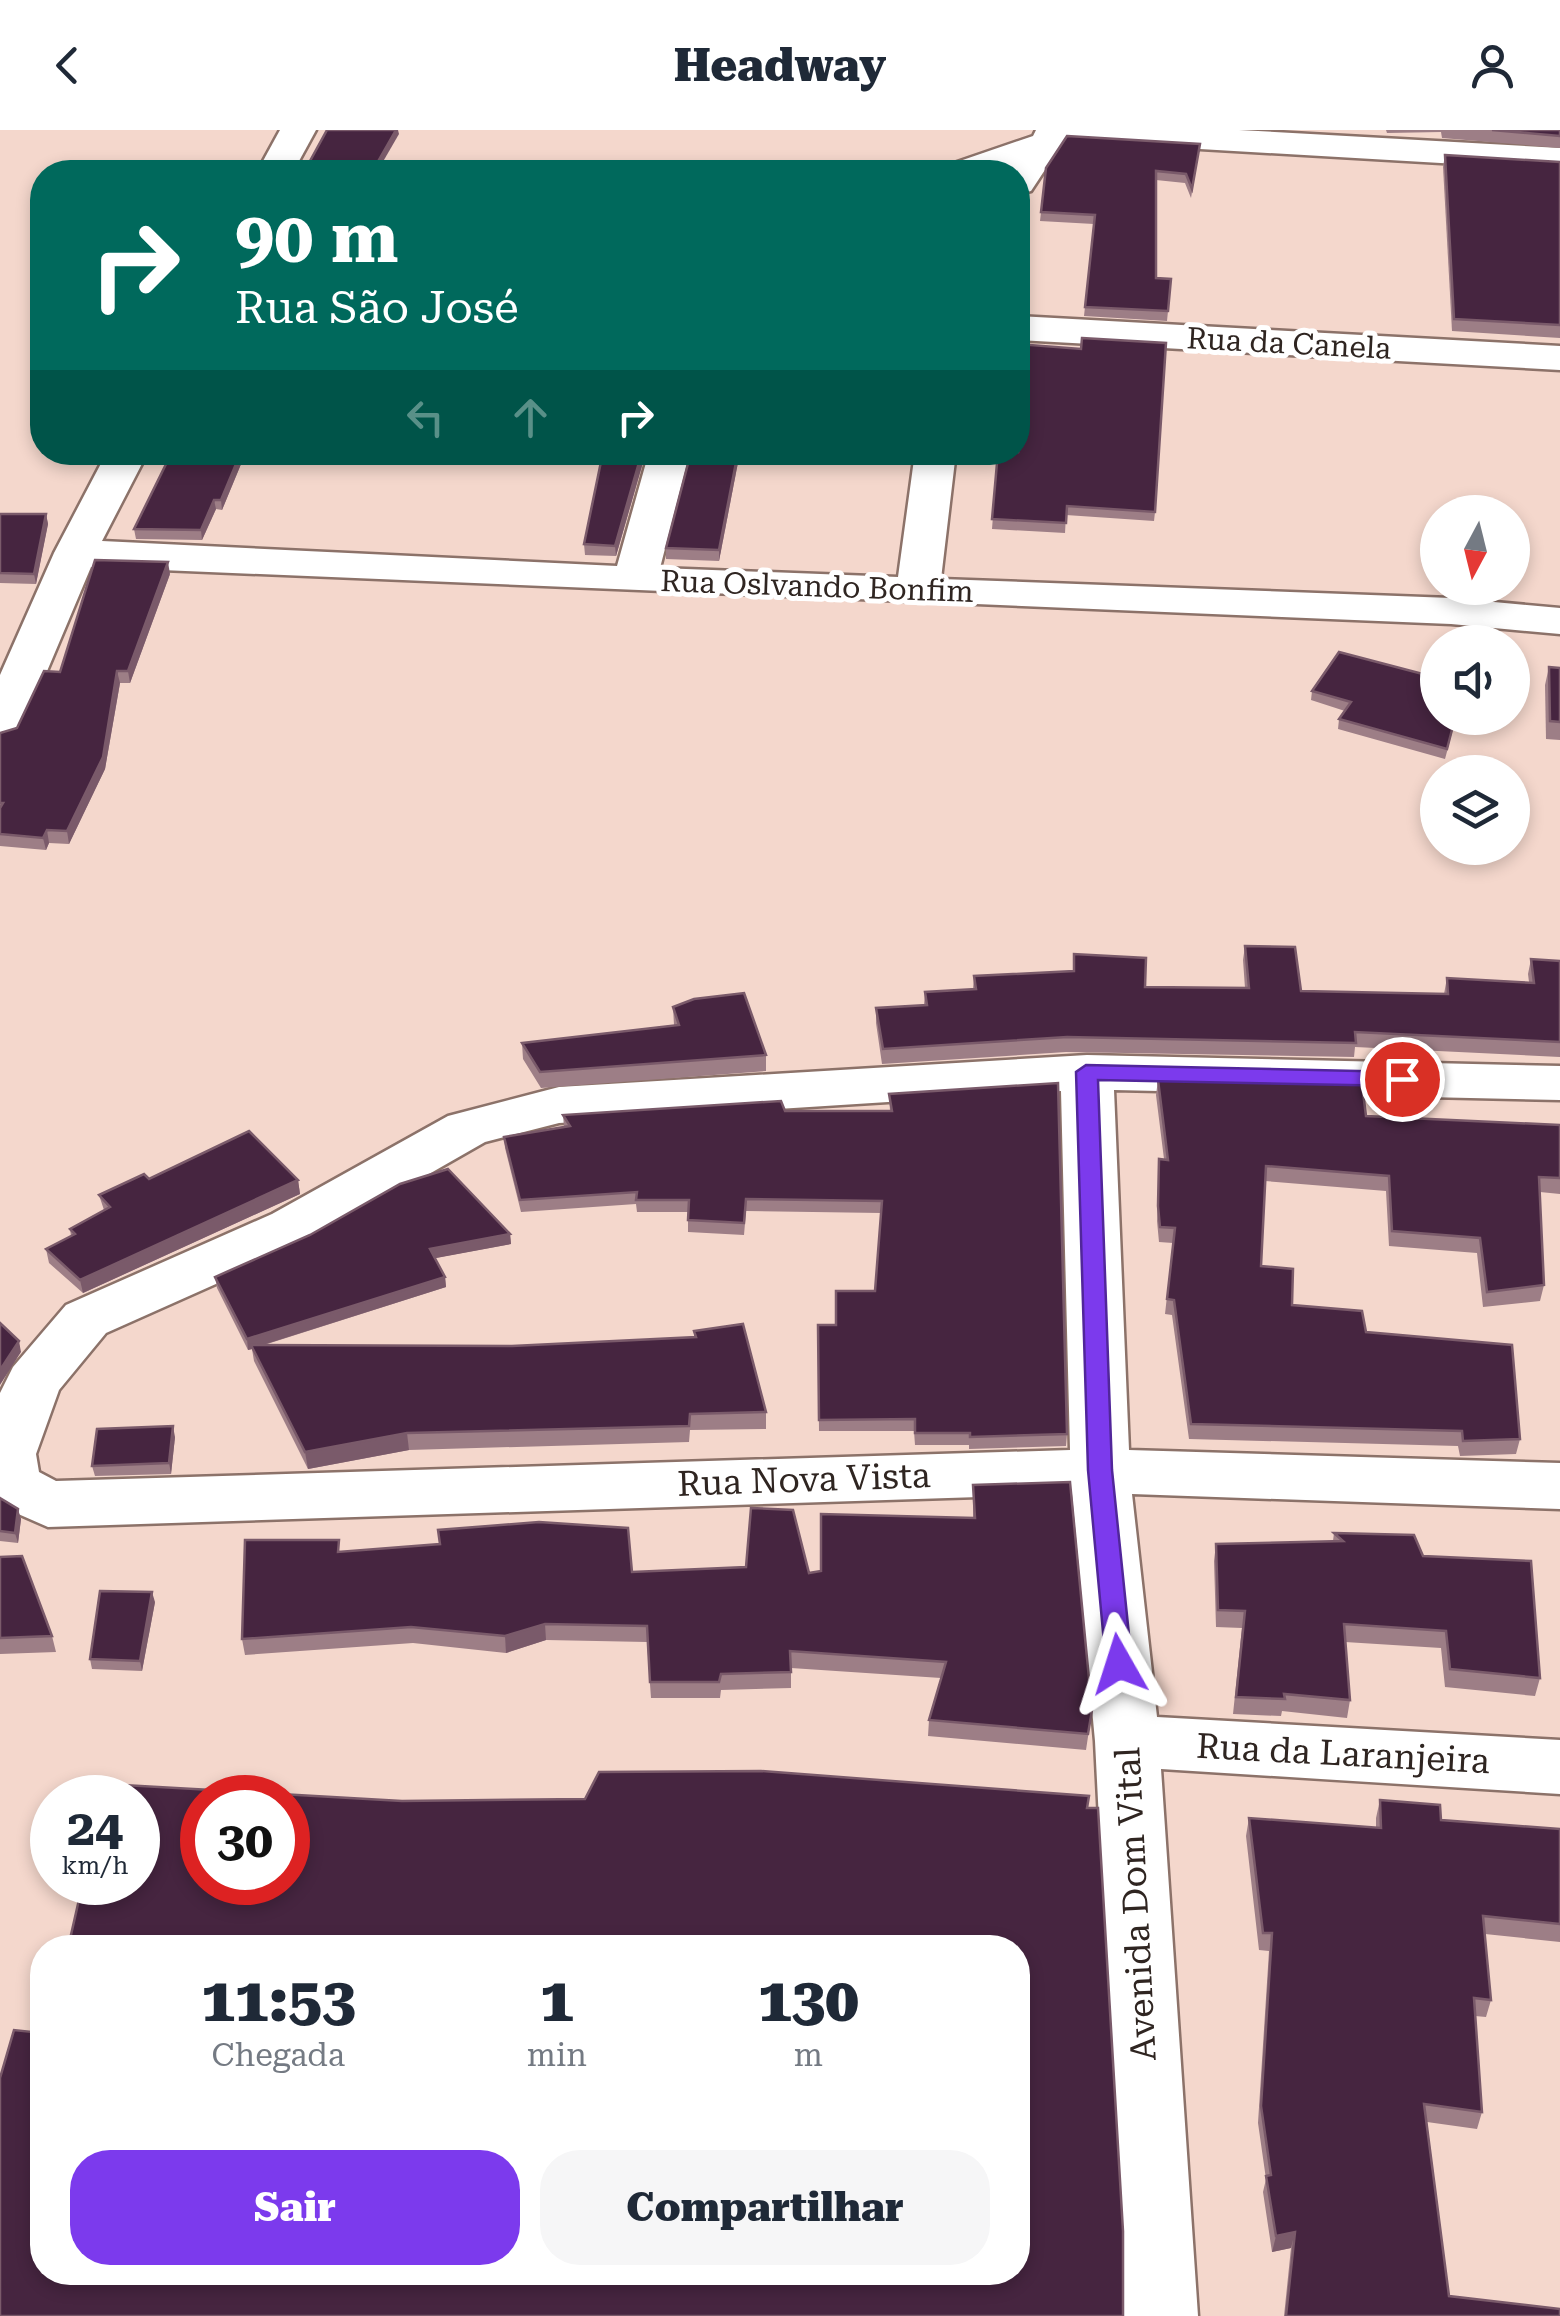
<!DOCTYPE html>
<html lang="pt">
<head>
<meta charset="utf-8">
<style>
  :root { --surface:#fff; --page:#f6f6f7; --text:#1f2937; --muted:#747a83; --accent:#7c3aed }
  body { margin:0; font-family:"Roboto Serif",serif; background:var(--page); color:var(--text); height:100vh; display:flex; flex-direction:column; font-size:38px; white-space:nowrap }
  * { box-sizing:border-box; margin:0 }
  p { font-size:32px; color:var(--muted) }
  .icon { flex:none; width:55px; height:55px; fill:none; stroke:currentColor; stroke-width:2; stroke-linecap:round; stroke-linejoin:round }
  .map { position:relative; flex:1; overflow:hidden }
  .drawer { position:absolute; left:30px; top:1805px; width:1000px; height:350px; display:flex; flex-direction:column; background:var(--surface); border-radius:40px; box-shadow:0 5px 15px #0003 }
  .drawer>* { flex:none }
  .hud { position:absolute; left:30px; top:30px; width:1000px; height:305px; border-radius:40px; box-shadow:0 5px 15px #0003; background:#00695c; color:#fff; overflow:hidden }
  .needle { width:65px; rotate:187deg }
  .fabs { position:absolute; left:1420px; top:365px; display:grid; gap:20px }
  .fabs a { display:grid; place-items:center; width:110px; height:110px; border-radius:50%; background:var(--surface); box-shadow:0 5px 15px #0003; font-size:50px }
  .speed { position:absolute; left:30px; top:1645px; display:flex; gap:20px; font-size:50px; font-weight:700; text-align:center }
  .speed>* { display:grid; place-content:center; width:130px; height:130px; border-radius:50%; background:var(--surface); box-shadow:0 5px 15px #0003; line-height:1 }
  .speed small { font-size:25px; font-weight:400 }
  .speed .limit { border:15px solid #d22; background:#fff; color:#111 }
  .pin { position:absolute; display:grid; place-items:center; width:85px; height:85px; color:#fff; margin:-42px; border:5px solid #fff; border-radius:50%; box-shadow:0 2px 10px #0007 }
  .me { position:absolute; width:110px; margin:-55px; rotate:354deg; stroke-linejoin:round; filter:drop-shadow(0 0 8px #0008) }
  .turn { display:flex; align-items:center; gap:35px; height:210px; padding:0 40px; font-size:45px }
  .turn .icon { width:130px; height:130px; stroke-width:2.5 }
  .turn b { display:block; font-size:70px; line-height:85px }
  .lanes { display:flex; align-items:center; height:95px; padding:0 40px; background:#0003; justify-content:center; gap:50px; direction:ltr }
  .lanes .off { opacity:.35 }
  .eta { display:flex; justify-content:space-evenly; align-items:center; height:170px; text-align:center }
  .eta b { font-size:60px; font-weight:800; line-height:70px }
  .primary-button { display:flex; gap:20px; margin-top:auto; padding:20px 40px }
  .primary-button a { flex:1; height:115px; border-radius:40px; background:var(--accent); color:#fff; font-size:40px; font-weight:800; line-height:115px; text-align:center }
  .primary-button a+a { background:var(--page); color:var(--text) }
  header { display:flex; justify-content:space-between; align-items:center; height:130px; padding:0 40px; background:var(--surface); font-size:45px; font-weight:800 }
  .map>svg:first-child { display:block }
  .lines { fill:none; stroke-linecap:round; stroke-linejoin:round }
  .street-casing { stroke:#8c7269; stroke-width:5 }
  .street { fill:#fff; fill-rule:evenodd }
  .wall { fill:#9d7e86 }
  .shaded-wall { fill:#7a5a6a }
  .building { fill:#462540; stroke:#7a5a6a; stroke-width:2.5; fill-rule:evenodd }
  .route { fill:#7c3aed; stroke:#51269a; stroke-width:2.5 }
  .labels { text-anchor:middle; dominant-baseline:central; stroke-width:10; stroke-linejoin:round; paint-order:stroke }
  .far-street-label { font-size:30px; fill:#2f2521; stroke:#fff }
  .street-label { font-size:35px; fill:#2f2521; stroke:#fff }
</style>
</head>
<body>
<header><svg class="icon" aria-label="back" viewBox="0 0 24 24"><path d="M15 5l-7 7 7 7"/></svg>Headway<svg class="icon" aria-label="person" viewBox="0 0 24 24"><circle cx="12" cy="8" r="4"/><path d="M4 21q1-7 8-7t8 7"/></svg></header>
<div class="map">
<svg width="1560" height="2186" viewBox="0 0 1560 2186">
  <rect width="100%" height="100%" fill="#f4d7cc"/>
  <g class="lines">
    <defs>
      <g id="street">
        <polygon points="280,0 316,0 293,42 257,42"/>
        <polygon points="1036,0 1239,0 1560,18 1560,40 1064,11 1031,61 1018,64 1018,42 1007,42 1011,37 996,42 946,42 951,34 1033,6"/>
        <polygon points="1018,186 1560,216 1560,240 1018,210"/>
        <polygon points="107,322 148,322 102,411 617,436 649,322 690,322 660,438 898,447 915,322 956,322 941,449 1451,468 1560,478 1560,504 1451,494 91,437 23,598 16,608 0,612 0,545 54,423"/>
        <path d="M 1087,925 L 1560,936 L 1560,970 L 1114,960 L 1129,1320 L 1560,1333 L 1560,1379 L 1132,1364 L 1157,1587 L 1560,1610 L 1560,1664 L 1161,1639 L 1198,2186 L 1124,2186 L 1095,1611 L 1072,1364 L 48,1397 L 0,1376 L 0,1263 L 13,1237 L 66,1175 L 272,1084 L 448,986 L 559,957 ZM 1061,961 L 1070,1320 L 56,1351 L 39,1342 L 36,1324 L 59,1260 L 106,1203 L 310,1112 L 485,1012 L 559,993 Z"/>
      </g>
    </defs>
    <use href="#street" class="street-casing"/>
    <use href="#street" class="street"/>
  </g>
  <g class="wall">
    <polygon points="1386,0 1560,0 1560,18 1442,8 1441,2 1387,3"/>
    <polygon points="1200,14 1191,68 1185,53 1156,50 1156,148 1168,181 1167,191 1084,186 1094,94 1040,91 1046,38"/>
    <polygon points="1445,25 1560,32 1560,208 1452,201 1443,37"/>
    <polygon points="172,322 246,322 222,380 216,379 202,410 136,409 134,399"/>
    <polygon points="603,322 646,322 616,426 585,425 584,414"/>
    <polygon points="740,322 719,431 666,429 666,418"/>
    <polygon points="998,322 1155,382 1154,391 1066,385 1065,403 992,399"/>
    <polygon points="0,384 46,384 48,394 36,454 0,453"/>
    <polygon points="170,444 130,553 120,553 105,639 69,714 49,713 46,720 0,716 0,603 17,598 60,542"/>
    <polygon points="1549,537 1560,538 1560,610 1546,609 1545,555"/>
    <polygon points="1312,561 1456,588 1445,629 1338,599 1339,589 1345,581 1311,570"/>
    <polygon points="1245,816 1301,861 1444,864 1447,848 1529,852 1528,844 1531,829 1560,831 1560,927 1355,917 1354,927 1066,922 882,934 876,893 876,878 924,875 925,862 973,859 974,846 1145,857 1245,858 1243,830"/>
    <polygon points="673,877 766,925 766,941 541,958 523,929 522,913 674,895"/>
    <polygon points="1158,950 1366,986 1560,995 1560,1064 1540,1062 1544,1155 1540,1171 1483,1177 1477,1123 1389,1116 1386,1061 1265,1051 1261,1136 1292,1175 1366,1202 1520,1309 1516,1324 1460,1326 1458,1316 1189,1309 1172,1185 1165,1184 1173,1113 1159,1112 1157,1091 1159,1029 1164,1029 1156,965"/>
    <polygon points="889,964 1067,1304 1066,1316 969,1319 969,1315 915,1315 914,1301 819,1301 818,1195 836,1195 875,1161 881,1083 746,1081 744,1105 688,1102 688,1082 637,1082 636,1074 521,1082 505,1018 504,1007 564,997 563,985 890,981"/>
    <polygon points="149,1049 298,1050 300,1064 83,1163 49,1133 46,1119 71,1106 70,1099 104,1080 99,1065"/>
    <polygon points="510,1104 511,1114 435,1128 445,1147 446,1157 264,1215 512,1216 694,1207 694,1201 766,1282 766,1299 690,1300 689,1312 409,1320 308,1339 254,1231 252,1219 248,1220 217,1158 215,1147"/>
    <polygon points="175,1307 171,1344 95,1346 92,1336"/>
    <polygon points="973,1355 1092,1580 1086,1620 928,1606 929,1590 941,1548 791,1538 791,1558 721,1560 720,1568 651,1568 647,1512 546,1510 506,1523 413,1513 245,1525 242,1509 341,1421 632,1442 809,1443 821,1441 973,1388"/>
    <polygon points="0,1368 21,1389 18,1413 0,1411"/>
    <polygon points="1334,1403 1423,1426 1540,1548 1535,1566 1445,1557 1441,1518 1345,1512 1350,1570 1347,1588 1282,1581 1281,1586 1233,1584 1242,1498 1216,1497 1214,1431 1216,1414 1333,1411"/>
    <polygon points="0,1427 52,1506 56,1522 0,1524"/>
    <polygon points="155,1472 142,1541 92,1539 90,1529"/>
    <polygon points="1380,1670 1441,1690 1560,1699 1560,1812 1485,1804 1491,1870 1486,1887 1475,1886 1482,1982 1477,1999 1427,1992 1449,2166 1560,2186 1284,2186 1291,2118 1272,2122 1263,2062 1266,2049 1258,1993 1269,1821 1259,1820 1246,1706 1249,1688 1376,1698 1376,1688"/>
  </g>
  <g class="shaded-wall">
    <polygon points="396,0 398,0 399,4 377,42 372,42"/>
    <polygon points="241,322 246,322 222,380 221,370"/>
    <polygon points="642,322 646,322 616,426 615,416"/>
    <polygon points="738,322 740,322 719,431 719,420"/>
    <polygon points="214,370 216,379 202,410 201,400"/>
    <polygon points="46,384 48,394 36,454 34,444"/>
    <polygon points="168,432 170,444 130,553 128,541"/>
    <polygon points="117,541 120,553 105,639 69,714 67,701"/>
    <polygon points="47,700 49,713 46,720 43,708"/>
    <polygon points="298,1050 300,1064 83,1163 80,1150"/>
    <polygon points="510,1104 511,1114 431,1129 430,1119"/>
    <polygon points="445,1147 446,1157 253,1218 251,1215 252,1219 248,1220 247,1209"/>
    <polygon points="19,1211 21,1222 0,1255 0,1240"/>
    <polygon points="173,1296 175,1307 171,1344 169,1333"/>
    <polygon points="407,1303 409,1320 308,1339 305,1322"/>
    <polygon points="18,1379 21,1389 18,1413 15,1403"/>
    <polygon points="152,1462 155,1472 142,1541 140,1531"/>
    <polygon points="545,1494 546,1510 506,1523 505,1506"/>
    <polygon points="1295,2102 1291,2118 1272,2122 1276,2106"/>
  </g>
  <g class="building">
    <polygon points="327,0 396,0 372,42 304,42"/>
    <polygon points="1492,0 1560,0 1560,6"/>
    <polygon points="1067,6 1200,14 1192,59 1186,44 1156,41 1156,148 1171,149 1168,181 1085,177 1095,85 1041,82 1046,38"/>
    <polygon points="1445,25 1560,32 1560,195 1454,189"/>
    <polygon points="1082,208 1166,213 1155,382 1067,376 1066,393 992,389 998,322 1018,322 1018,214 1081,219"/>
    <polygon points="172,322 241,322 221,370 214,370 201,400 134,399"/>
    <polygon points="603,322 642,322 615,416 584,414"/>
    <polygon points="691,322 738,322 719,420 666,418"/>
    <polygon points="0,384 46,384 34,444 0,443"/>
    <polygon points="95,430 168,432 128,541 117,541 103,627 67,701 47,700 43,708 0,704 0,678 3,673 0,673 0,603 17,598 44,541 60,542"/>
    <polygon points="1339,522 1438,548 1438,588 1455,588 1447,619 1339,589 1351,572 1312,561"/>
    <polygon points="1549,537 1560,538 1560,592 1550,591"/>
    <polygon points="1245,816 1295,817 1301,861 1448,864 1447,848 1534,853 1531,829 1560,831 1560,912 1355,902 1356,913 1067,907 883,919 876,878 927,875 925,862 976,859 974,846 1074,841 1074,824 1146,828 1145,857 1249,858"/>
    <polygon points="744,863 766,925 540,942 522,913 679,895 673,877 694,869"/>
    <polygon points="1158,950 1362,954 1366,986 1560,995 1560,1048 1539,1047 1544,1155 1487,1162 1480,1108 1392,1101 1389,1046 1266,1036 1261,1136 1293,1139 1292,1175 1362,1181 1366,1202 1512,1215 1520,1309 1463,1311 1462,1301 1191,1294 1174,1170 1167,1169 1175,1098 1160,1097 1158,1076 1159,1029 1168,1030"/>
    <polygon points="1058,953 1067,1304 970,1307 970,1303 915,1303 915,1289 819,1290 818,1195 836,1195 836,1161 875,1161 882,1071 746,1069 744,1093 688,1090 689,1070 636,1070 637,1062 520,1070 504,1007 570,996 563,985 781,971 785,981 892,981 889,964"/>
    <polygon points="249,1001 298,1050 80,1150 46,1119 75,1104 70,1099 110,1077 99,1065 144,1044 149,1049"/>
    <polygon points="448,1039 510,1104 430,1119 445,1147 247,1209 215,1147 310,1105 400,1054"/>
    <polygon points="0,1193 19,1211 0,1240"/>
    <polygon points="743,1194 766,1282 690,1284 689,1296 407,1303 305,1322 251,1215 512,1216 696,1207 694,1201"/>
    <polygon points="173,1296 169,1333 92,1336 97,1299"/>
    <polygon points="1070,1352 1092,1580 1088,1604 929,1590 946,1532 790,1521 791,1542 721,1544 719,1552 650,1552 647,1496 545,1494 505,1506 411,1497 242,1509 245,1410 339,1410 338,1422 440,1414 438,1400 539,1392 628,1398 632,1442 746,1437 751,1378 793,1380 809,1443 821,1441 821,1384 975,1388 973,1355"/>
    <polygon points="0,1368 18,1379 15,1403 0,1401"/>
    <polygon points="1334,1403 1414,1405 1423,1426 1531,1431 1540,1548 1450,1539 1446,1501 1344,1494 1350,1570 1284,1564 1285,1569 1236,1567 1245,1481 1218,1480 1216,1414 1343,1411"/>
    <polygon points="22,1426 52,1506 0,1508 0,1427"/>
    <polygon points="100,1461 152,1462 140,1531 90,1529"/>
    <path d="M 761,1641 L 1089,1666 L 1087,1678 L 1098,1678 L 1123,2101 L 1123,2186 L 0,2186 L 0,1948 L 14,1900 L 42,1903 L 42,2142 L 1018,2142 L 1018,1818 L 68,1818 L 83,1752 L 138,1752 L 138,1668 L 103,1668 L 106,1654 L 402,1671 L 585,1669 L 599,1642 ZM 202,1668 L 288,1668 L 288,1752 L 202,1752 Z"/>
    <polygon points="1380,1670 1440,1675 1441,1690 1560,1699 1560,1794 1483,1786 1491,1870 1474,1868 1482,1982 1424,1974 1449,2166 1560,2179 1560,2186 1286,2186 1295,2102 1276,2106 1266,2046 1271,2045 1261,1976 1272,1803 1263,1803 1249,1688 1381,1698"/>
  </g>
  <polygon class="route" points="1086,935 1402,942 1413,949 1402,956 1098,950 1112,1340 1132,1534 1119,1544 1106,1534 1088,1340 1076,942"/>
  <g class="labels">
    <g class="far-street-label">
      <text transform="translate(1289 213) rotate(3)">Rua da Canela</text>
      <text transform="translate(817 456) rotate(2)">Rua Oslvando Bonfim</text>
    </g>
    <g class="street-label">
      <text transform="translate(804 1350) rotate(-2)">Rua Nova Vista</text>
      <text transform="translate(1343 1624) rotate(3)">Rua da Laranjeira</text>
      <text transform="translate(1136 1774) rotate(-93)">Avenida Dom Vital</text>
    </g>
  </g>
</svg>
<div class="fabs">
<a><svg class="needle" viewBox="-14 -14 28 28"><path d="M0-13l5 13h-10z" fill="#e53935"/><path d="M0 13l5-13h-10z" fill="#747a83"/></svg></a>
<a><svg class="icon" aria-label="sound" viewBox="0 0 24 24"><path d="M4 9h4l5-4v14l-5-4H4zM17 9q2 3 0 6"/></svg></a>
<a><svg class="icon" aria-label="layers" viewBox="0 0 24 24"><path d="M12 4l9 5-9 5-9-5zM3 14l9 5 9-5"/></svg></a>
</div>
<div class="speed"><div>24<small>km/h</small></div><div class="limit">30</div></div>
<div class="pin" style="left:1402px;top:949px;background:#d93025"><svg class="icon" aria-label="arrive" viewBox="0 0 24 24"><path d="M6 21V4h12l-3 4 3 4H6"/></svg></div>
<svg class="me" style="left:1119px;top:1534px" viewBox="-20 -20 40 40"><path d="M0-17L14 15 0 8-14 15z" fill="#7c3aed" stroke="#fff" stroke-width="4"/></svg>
<div class="hud">
<div class="turn"><svg class="icon" aria-label="right" viewBox="0 0 24 24"><path d="M7 20v-9h11M14 6l5 5-5 5"/></svg><div><b>90 m</b>Rua São José</div></div>
<div class="lanes"><svg class="icon off" aria-label="left" viewBox="0 0 24 24"><path d="M17 20v-9H6M10 6l-5 5 5 5"/></svg><svg class="icon off" aria-label="ahead" viewBox="0 0 24 24"><path d="M12 20V5M6 11l6-6 6 6"/></svg><svg class="icon" aria-label="right" viewBox="0 0 24 24"><path d="M7 20v-9h11M14 6l5 5-5 5"/></svg></div>
</div>
<section class="drawer">
<div class="eta">
<div><b>11:53</b><p>Chegada</p></div>
<div><b>1</b><p>min</p></div>
<div><b>130</b><p>m</p></div>
</div>
<div class="primary-button"><a>Sair</a><a>Compartilhar</a></div>
</section>
</div>
</body>
</html>
